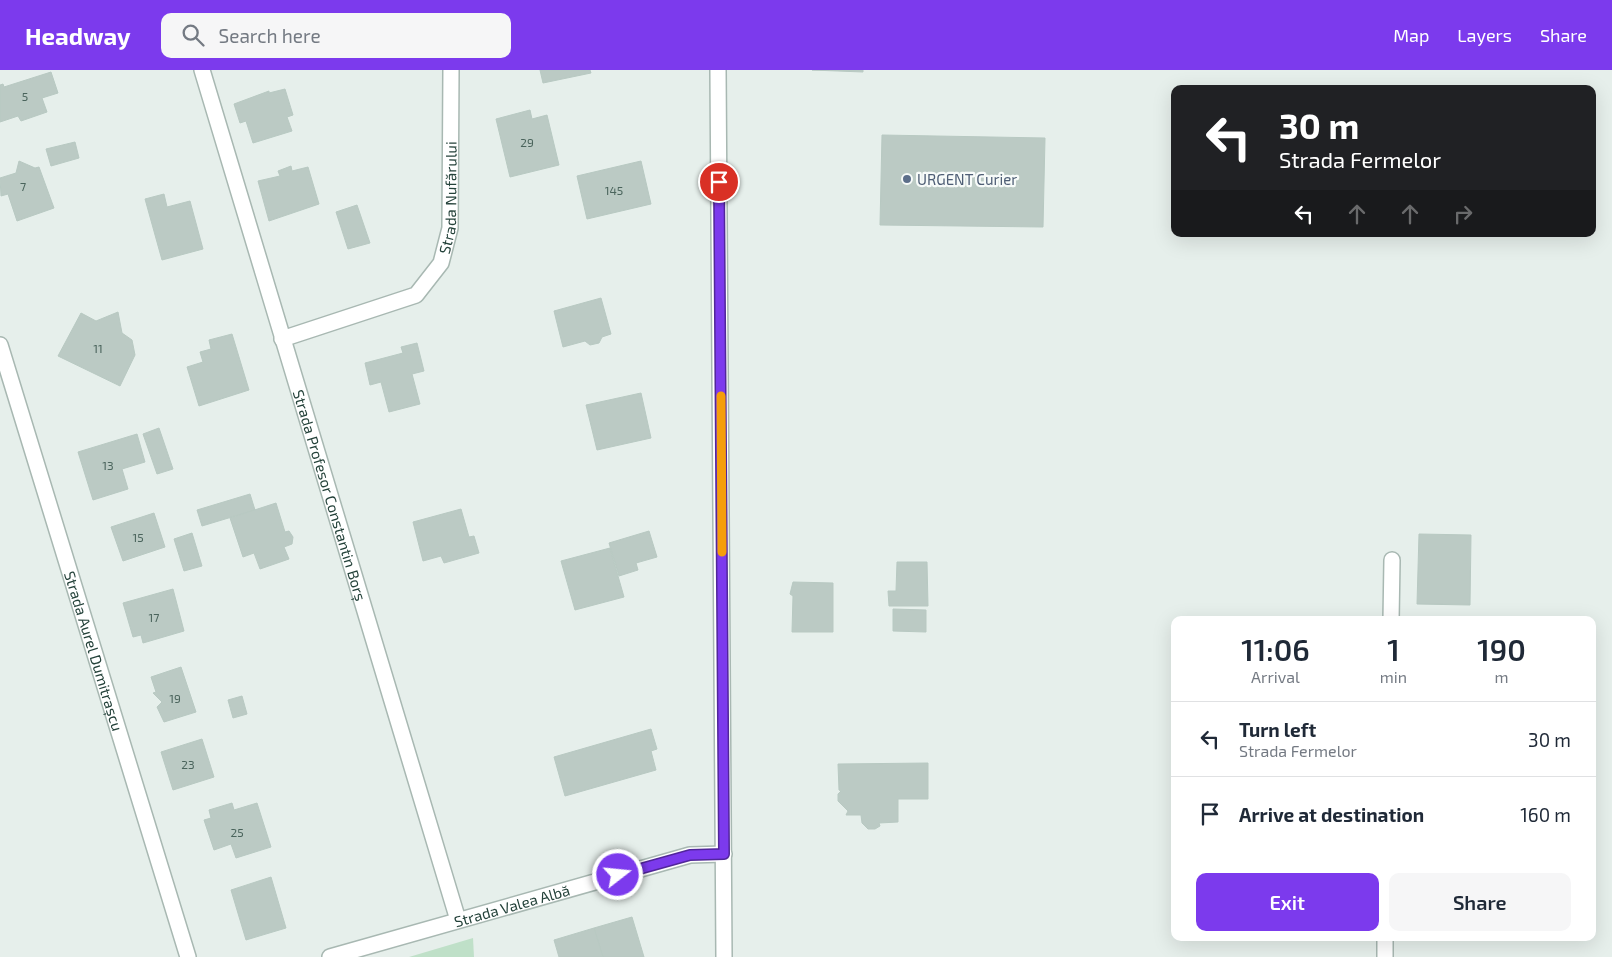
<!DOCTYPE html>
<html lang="en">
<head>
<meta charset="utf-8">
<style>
  :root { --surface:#fff; --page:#f6f6f7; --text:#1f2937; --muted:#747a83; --line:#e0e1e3; --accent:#7c3aed }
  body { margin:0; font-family:"Exo 2",sans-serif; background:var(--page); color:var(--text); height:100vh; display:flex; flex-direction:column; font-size:19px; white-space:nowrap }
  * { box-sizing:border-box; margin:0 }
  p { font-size:16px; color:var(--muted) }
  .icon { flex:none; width:28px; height:28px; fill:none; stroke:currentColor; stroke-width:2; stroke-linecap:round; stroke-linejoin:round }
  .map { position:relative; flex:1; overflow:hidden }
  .sheet { position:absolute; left:1171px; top:546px; width:425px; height:325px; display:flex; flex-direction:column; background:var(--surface); border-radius:10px; box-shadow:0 5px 20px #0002 }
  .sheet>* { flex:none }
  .hud { position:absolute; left:1171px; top:15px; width:425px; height:152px; border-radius:10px; box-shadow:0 5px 20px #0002; background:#202124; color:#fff; overflow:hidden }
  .pin { position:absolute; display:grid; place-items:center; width:42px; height:42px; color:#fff; margin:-21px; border:2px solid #fff; border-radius:50%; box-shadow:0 1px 5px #0007 }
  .me { position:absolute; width:55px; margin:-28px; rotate:74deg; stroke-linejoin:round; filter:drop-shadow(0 0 4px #0008) }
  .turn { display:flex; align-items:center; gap:18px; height:105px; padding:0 25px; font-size:22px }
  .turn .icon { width:65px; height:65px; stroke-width:2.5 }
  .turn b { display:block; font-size:35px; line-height:42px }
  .lanes { display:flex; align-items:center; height:48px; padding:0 25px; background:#0003; justify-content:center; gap:25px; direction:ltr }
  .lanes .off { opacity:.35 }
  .eta { display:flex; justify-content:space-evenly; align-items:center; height:85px; text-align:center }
  .eta b { font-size:30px; font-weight:600; line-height:35px }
  .action { display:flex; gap:10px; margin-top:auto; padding:10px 25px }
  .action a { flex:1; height:58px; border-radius:10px; background:var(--accent); color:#fff; font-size:20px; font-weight:600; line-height:58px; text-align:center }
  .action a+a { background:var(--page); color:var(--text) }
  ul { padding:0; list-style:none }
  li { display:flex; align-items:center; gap:15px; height:75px; padding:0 25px; border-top:1px solid var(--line) }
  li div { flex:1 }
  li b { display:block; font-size:19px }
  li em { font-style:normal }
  header { display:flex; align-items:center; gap:30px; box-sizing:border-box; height:70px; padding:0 25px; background:var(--accent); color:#fff }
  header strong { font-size:24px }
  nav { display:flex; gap:28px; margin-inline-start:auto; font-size:18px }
  .search { width:350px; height:45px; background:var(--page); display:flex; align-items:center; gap:12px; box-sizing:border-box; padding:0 18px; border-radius:10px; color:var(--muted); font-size:19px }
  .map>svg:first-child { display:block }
  .green { fill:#bfe0c8 }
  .building { fill:#bbcac4; stroke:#b8c9c2 }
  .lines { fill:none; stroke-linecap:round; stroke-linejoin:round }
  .minor-casing { stroke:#a8b8b2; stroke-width:18 }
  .tertiary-casing { stroke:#a8b8b2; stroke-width:18 }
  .minor { stroke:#fff; stroke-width:15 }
  .tertiary { stroke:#fff; stroke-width:15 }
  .route-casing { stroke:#51269a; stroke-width:12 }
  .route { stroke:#7c3aed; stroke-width:9 }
  .slow { stroke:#f59e0b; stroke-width:9 }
  .service-dot { fill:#5c6f8a; stroke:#f7fbf9; stroke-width:2 }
  .labels { text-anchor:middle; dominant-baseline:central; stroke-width:4.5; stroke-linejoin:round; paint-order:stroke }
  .number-label { font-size:12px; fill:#4a645c }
  .service-label { font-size:15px; fill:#4e5e75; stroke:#f7fbf9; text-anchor:start }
  .street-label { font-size:15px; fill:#24423a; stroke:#f7fbf9 }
</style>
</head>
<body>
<header>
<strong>Headway</strong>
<div class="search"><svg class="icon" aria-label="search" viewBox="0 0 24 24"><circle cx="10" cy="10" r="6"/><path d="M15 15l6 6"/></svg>Search here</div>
<nav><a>Map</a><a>Layers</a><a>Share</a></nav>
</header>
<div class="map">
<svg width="1612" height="887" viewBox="0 0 1612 887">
  <rect width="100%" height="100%" fill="#e6efeb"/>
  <polygon class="green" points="473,868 474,887 409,887"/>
  <g class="building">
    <polygon points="540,0 590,0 591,3 543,13"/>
    <polygon points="812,0 863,0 863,2"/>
    <polygon points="51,2 58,23 42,28 47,42 21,51 18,46 0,52 0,15 3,14 4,17"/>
    <polygon points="285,19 293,45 287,47 292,61 253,73 246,51 240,53 234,34 269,21 269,23"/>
    <polygon points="530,40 532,49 547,45 559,95 510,107 496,49"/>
    <polygon points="882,65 1045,68 1043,157 880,155"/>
    <polygon points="75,72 79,88 51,96 46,79"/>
    <polygon points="19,91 35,98 39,97 54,138 17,151 8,124 1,126 0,108 16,103"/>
    <polygon points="641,91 651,134 587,149 577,106"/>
    <polygon points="291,96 292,101 308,97 319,134 269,151 258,111 280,106 278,101"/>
    <polygon points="164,124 167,137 190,131 203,179 162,190 145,129"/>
    <polygon points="357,135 370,173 348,179 336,142"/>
    <polygon points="601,228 611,264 602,267 599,273 590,275 585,271 563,277 554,241"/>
    <polygon points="118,242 122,263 132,270 135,285 120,316 58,286 81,243 96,251"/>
    <polygon points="232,264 249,320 199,336 187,297 203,292 200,282 211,279 209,270"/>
    <polygon points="417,273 424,301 412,304 420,334 389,342 381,312 370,315 365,293 403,283 401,277"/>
    <polygon points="641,323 651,368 597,380 586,335"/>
    <polygon points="159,358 173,399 157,404 143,364"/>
    <polygon points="137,364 145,392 122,399 128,419 93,430 78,382"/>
    <polygon points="250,424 255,440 202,456 197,440"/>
    <polygon points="276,433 285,462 289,461 293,467 292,474 284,477 289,489 260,499 254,483 243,487 230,448"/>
    <polygon points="461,439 469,467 474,466 479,483 444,493 441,486 423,491 413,452"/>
    <polygon points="154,443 165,477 123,491 111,457"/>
    <polygon points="649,461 657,487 636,493 638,500 619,506 609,473"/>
    <polygon points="192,463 202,496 184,501 174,469"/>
    <polygon points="1419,464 1471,465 1470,535 1417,534"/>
    <polygon points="610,478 624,527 575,540 561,491"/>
    <polygon points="897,492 927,492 928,536 889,536 888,521 896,521"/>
    <polygon points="793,512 833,513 833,562 792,562 793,526 790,524"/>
    <polygon points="173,519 184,561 143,573 141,565 133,567 123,533"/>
    <polygon points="893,539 926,540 926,562 893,561"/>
    <polygon points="181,597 196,642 164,652 157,637 162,632 153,623 156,622 151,607"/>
    <polygon points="242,626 247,644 233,648 228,630"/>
    <polygon points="651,659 657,679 651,681 656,700 565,726 554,687"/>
    <polygon points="202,669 214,707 173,720 161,682"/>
    <polygon points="928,693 928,729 898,729 898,752 879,753 880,756 875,759 868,759 862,753 861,745 846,745 848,741 838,731 838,724 841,721 839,720 838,694"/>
    <polygon points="232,733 234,740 257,733 271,777 236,788 231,774 214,780 204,750 211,748 209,740"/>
    <polygon points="271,807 286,858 246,870 231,820"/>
    <polygon points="632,847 644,887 603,887 594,858"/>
    <polygon points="594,858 603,887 559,887 554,870"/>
  </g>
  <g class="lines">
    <defs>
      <g id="minor">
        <path id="s1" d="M 202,0 L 458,850"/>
        <path id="s2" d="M 282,269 L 416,225 L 441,193 L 450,158 L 451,0"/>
        <path id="s3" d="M 0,275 L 188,887"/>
        <polyline points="1391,550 1392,490"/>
        <path id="s4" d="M 330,887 L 690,785 L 724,784"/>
        <polyline points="1385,887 1385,868"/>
      </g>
      <polyline id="tertiary" points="718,0 724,887"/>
    </defs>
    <use href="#minor" class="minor-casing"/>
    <use href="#tertiary" class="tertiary-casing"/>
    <use href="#minor" class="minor"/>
    <use href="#tertiary" class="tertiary"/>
  </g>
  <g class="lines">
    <defs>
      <polyline id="route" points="618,805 690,785 724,784 719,112"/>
    </defs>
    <use href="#route" class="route-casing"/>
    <use href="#route" class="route"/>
    <polyline class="slow" points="721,326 722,482"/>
  </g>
  <circle class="service-dot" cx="907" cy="109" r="5"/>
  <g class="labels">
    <g class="number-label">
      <text x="25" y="26">5</text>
      <text x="527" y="72">29</text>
      <text x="23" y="116">7</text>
      <text x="614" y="120">145</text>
      <text x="98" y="278">11</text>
      <text x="108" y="395">13</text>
      <text x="138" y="467">15</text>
      <text x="154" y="547">17</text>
      <text x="175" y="628">19</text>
      <text x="188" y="694">23</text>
      <text x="237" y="762">25</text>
    </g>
    <g class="service-label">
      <text x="917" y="109">URGENT Curier</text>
    </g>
    <g class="street-label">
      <text stroke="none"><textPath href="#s2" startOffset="248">Strada Nufărului</textPath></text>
      <text stroke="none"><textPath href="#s1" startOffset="444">Strada Profesor Constantin Borș</textPath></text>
      <text stroke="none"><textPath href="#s3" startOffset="320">Strada Aurel Dumitrașcu</textPath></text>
      <text stroke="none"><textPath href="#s4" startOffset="189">Strada Valea Albă</textPath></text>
    </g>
  </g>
</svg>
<div class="pin" style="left:719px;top:112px;background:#d93025"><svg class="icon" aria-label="arrive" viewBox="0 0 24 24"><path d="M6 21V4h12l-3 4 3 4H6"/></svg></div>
<svg class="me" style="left:618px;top:805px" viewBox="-20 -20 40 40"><circle r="17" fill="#7c3aed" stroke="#fff" stroke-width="3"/><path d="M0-11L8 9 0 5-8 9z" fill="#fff"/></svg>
<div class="hud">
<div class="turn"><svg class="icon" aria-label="left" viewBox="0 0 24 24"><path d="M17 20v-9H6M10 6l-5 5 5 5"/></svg><div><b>30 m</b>Strada Fermelor</div></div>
<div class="lanes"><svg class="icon" aria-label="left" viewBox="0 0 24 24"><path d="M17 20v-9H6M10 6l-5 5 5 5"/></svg><svg class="icon off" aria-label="ahead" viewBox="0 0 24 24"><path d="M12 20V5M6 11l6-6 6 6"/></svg><svg class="icon off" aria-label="ahead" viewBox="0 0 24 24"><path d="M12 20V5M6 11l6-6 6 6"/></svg><svg class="icon off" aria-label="right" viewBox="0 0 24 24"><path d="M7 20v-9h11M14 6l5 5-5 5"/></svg></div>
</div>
<section class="sheet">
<div class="eta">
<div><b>11:06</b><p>Arrival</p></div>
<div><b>1</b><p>min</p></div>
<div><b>190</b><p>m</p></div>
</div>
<ul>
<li><svg class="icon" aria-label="left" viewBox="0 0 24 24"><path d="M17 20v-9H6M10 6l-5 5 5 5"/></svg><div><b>Turn left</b><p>Strada Fermelor</p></div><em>30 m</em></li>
<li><svg class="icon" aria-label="arrive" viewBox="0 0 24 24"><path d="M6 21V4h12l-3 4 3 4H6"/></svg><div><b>Arrive at destination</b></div><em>160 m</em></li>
</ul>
<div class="action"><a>Exit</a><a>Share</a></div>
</section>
</div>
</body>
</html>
